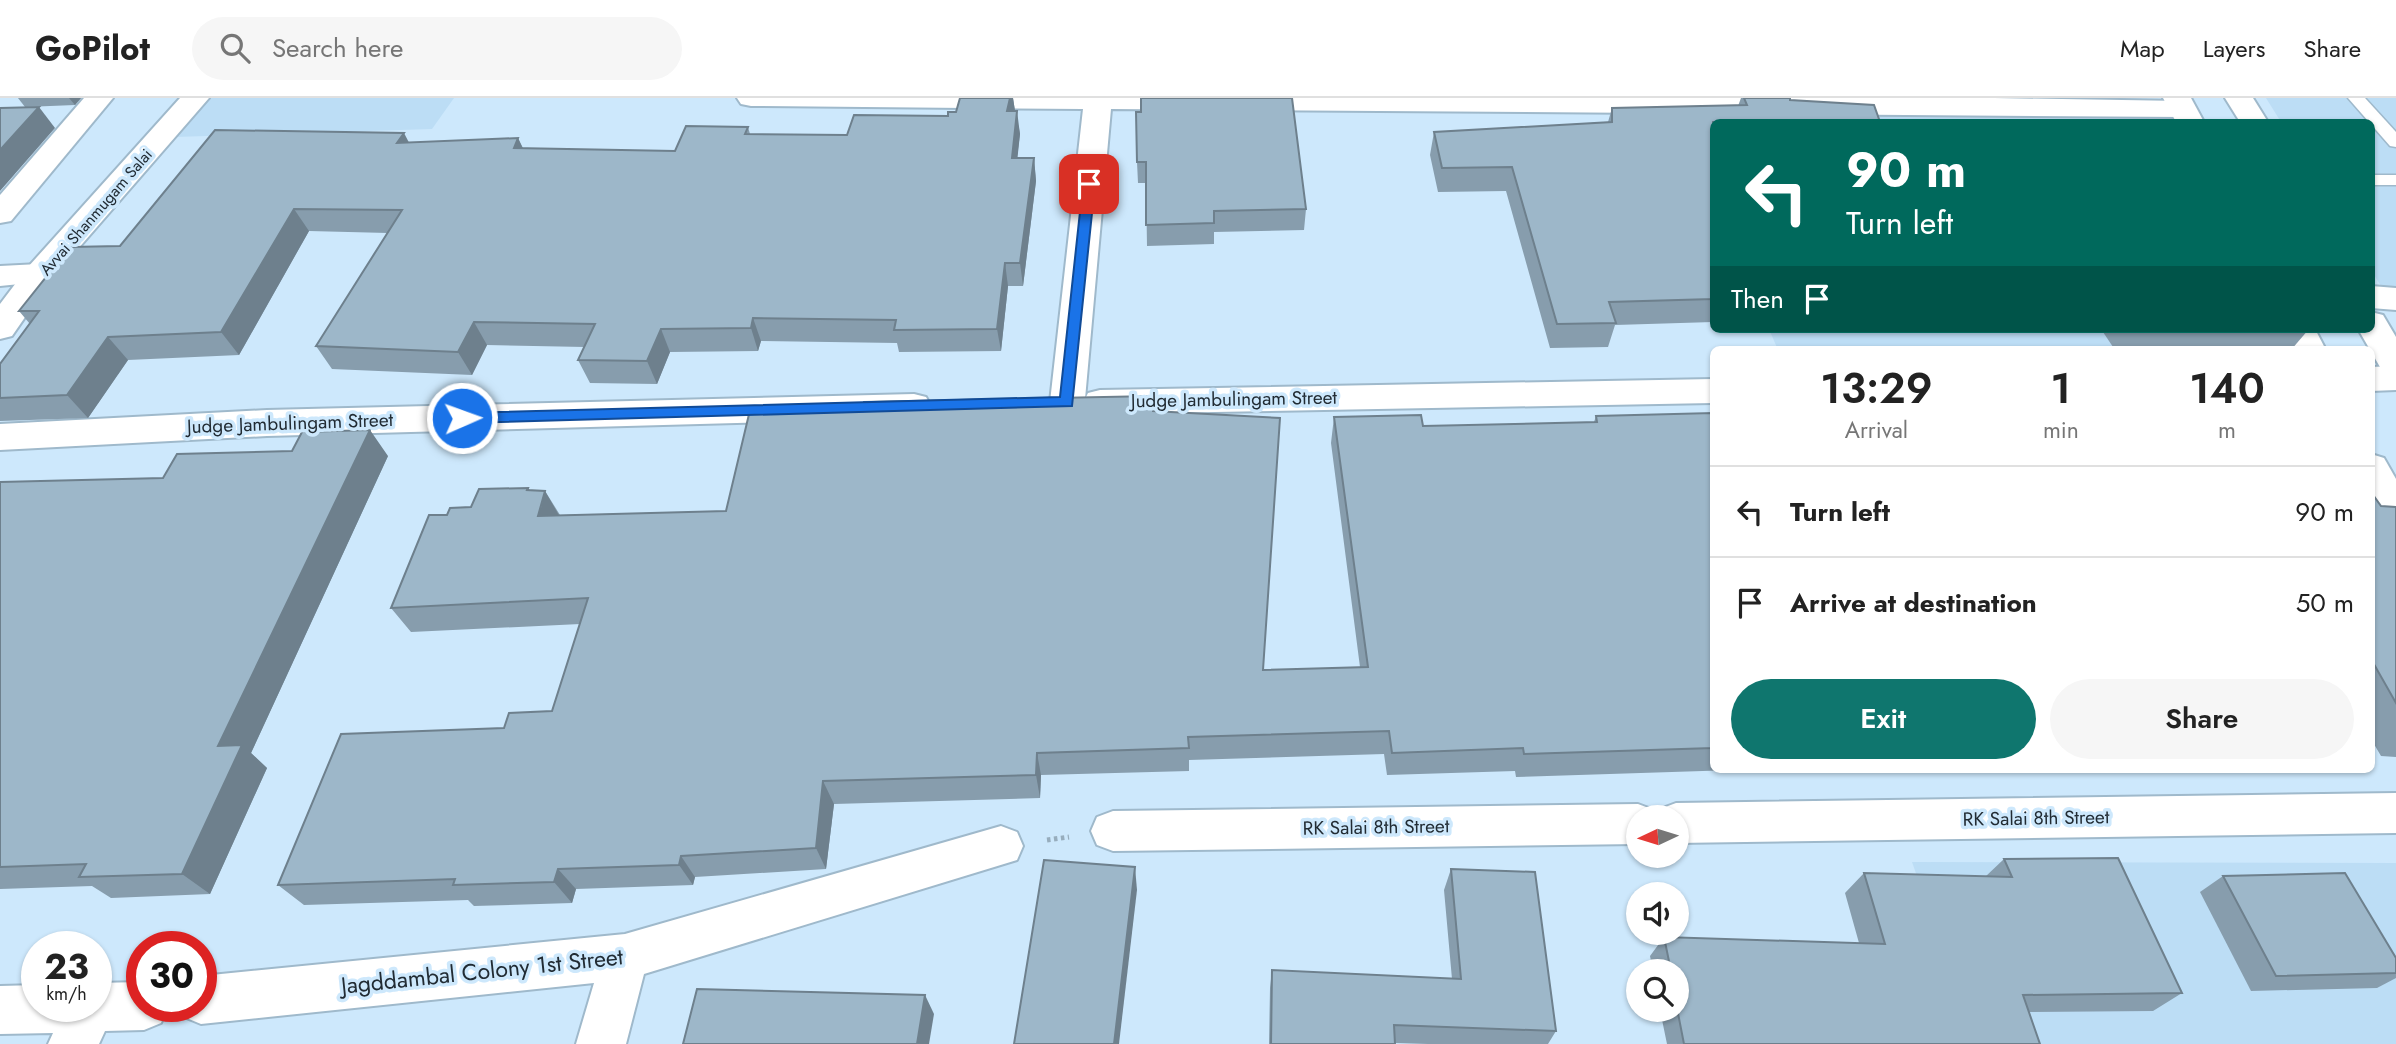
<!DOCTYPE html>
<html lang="en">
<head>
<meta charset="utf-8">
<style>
  :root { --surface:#fff; --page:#f6f6f6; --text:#222; --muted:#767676; --line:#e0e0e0; --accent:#0f766e }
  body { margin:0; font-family:Jost,sans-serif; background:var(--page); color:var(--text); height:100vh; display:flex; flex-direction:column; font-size:26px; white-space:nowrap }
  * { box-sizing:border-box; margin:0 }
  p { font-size:23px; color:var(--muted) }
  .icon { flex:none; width:38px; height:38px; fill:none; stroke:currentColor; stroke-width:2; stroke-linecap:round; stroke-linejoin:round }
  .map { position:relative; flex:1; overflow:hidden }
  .sheet { position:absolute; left:1710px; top:248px; width:665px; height:427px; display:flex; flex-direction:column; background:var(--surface); border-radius:10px; box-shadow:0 2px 5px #0004 }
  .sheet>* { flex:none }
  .guide { position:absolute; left:1710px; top:21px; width:665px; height:214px; border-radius:10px; box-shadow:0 2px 5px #0004; background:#00695c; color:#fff; overflow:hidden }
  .needle { width:46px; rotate:266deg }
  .controls { position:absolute; left:1626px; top:707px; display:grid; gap:14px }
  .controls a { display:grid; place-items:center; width:63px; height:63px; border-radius:50%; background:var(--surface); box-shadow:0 2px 5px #0004; font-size:35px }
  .speed { position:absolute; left:21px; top:833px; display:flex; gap:14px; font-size:35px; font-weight:700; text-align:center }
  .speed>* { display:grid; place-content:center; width:91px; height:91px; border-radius:50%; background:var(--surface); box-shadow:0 2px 5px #0004; line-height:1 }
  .speed small { font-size:18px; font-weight:400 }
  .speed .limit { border:10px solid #d22; background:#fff; color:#111 }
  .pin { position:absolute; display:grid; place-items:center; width:60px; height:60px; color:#fff; margin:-30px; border-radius:14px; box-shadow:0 4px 10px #0006 }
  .me { position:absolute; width:77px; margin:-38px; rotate:88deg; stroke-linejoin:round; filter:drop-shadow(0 0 5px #0008) }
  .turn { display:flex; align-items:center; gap:24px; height:147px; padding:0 21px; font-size:32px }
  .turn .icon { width:91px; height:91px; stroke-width:2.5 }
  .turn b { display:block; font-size:49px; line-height:60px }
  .then { display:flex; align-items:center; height:66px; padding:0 21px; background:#0003; gap:14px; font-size:26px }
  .eta { display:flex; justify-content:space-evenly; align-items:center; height:119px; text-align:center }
  .eta b { font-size:42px; font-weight:600; line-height:49px }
  .action { display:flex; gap:14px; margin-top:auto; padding:14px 21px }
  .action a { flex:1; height:80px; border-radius:42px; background:var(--accent); color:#fff; font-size:28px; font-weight:600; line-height:80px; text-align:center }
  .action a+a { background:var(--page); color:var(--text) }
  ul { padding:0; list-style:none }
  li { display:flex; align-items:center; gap:21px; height:91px; padding:0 21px; border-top:2px solid var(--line) }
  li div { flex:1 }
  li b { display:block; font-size:26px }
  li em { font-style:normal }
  header { display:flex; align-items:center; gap:42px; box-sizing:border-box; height:98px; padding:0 35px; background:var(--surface); border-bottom:2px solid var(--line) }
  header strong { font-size:33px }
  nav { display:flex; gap:38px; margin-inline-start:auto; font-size:24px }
  .search { width:490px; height:63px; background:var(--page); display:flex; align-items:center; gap:18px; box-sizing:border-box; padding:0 24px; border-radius:38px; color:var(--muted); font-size:26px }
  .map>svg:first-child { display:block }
  .built { fill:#bcddf5 }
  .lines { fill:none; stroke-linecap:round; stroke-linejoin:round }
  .service-casing { stroke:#9fb9cb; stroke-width:3 }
  .minor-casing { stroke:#9fb9cb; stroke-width:4 }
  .tertiary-casing { stroke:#9fb9cb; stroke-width:4 }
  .primary-casing { stroke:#9fb9cb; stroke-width:4 }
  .path { stroke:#97adbd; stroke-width:5; stroke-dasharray:3.5 3.5; stroke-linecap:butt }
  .service { fill:#fff; fill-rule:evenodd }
  .minor { fill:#fff; fill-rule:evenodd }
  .tertiary { fill:#fff; fill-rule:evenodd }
  .primary { fill:#fff; fill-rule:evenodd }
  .wall { fill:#879dad }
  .shaded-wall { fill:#6e808d }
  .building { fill:#9db7c9; stroke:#6e808d; stroke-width:2 }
  .route { fill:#1a73e8; stroke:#114b97; stroke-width:2 }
  .labels { text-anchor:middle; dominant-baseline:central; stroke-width:7; stroke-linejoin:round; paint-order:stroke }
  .far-street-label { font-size:16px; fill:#212b33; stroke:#cde8fc }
  .street-label { font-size:19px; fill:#212b33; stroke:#cde8fc }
  .near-street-label { font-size:23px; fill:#212b33; stroke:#cde8fc }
</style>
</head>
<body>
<header>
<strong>GoPilot</strong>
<div class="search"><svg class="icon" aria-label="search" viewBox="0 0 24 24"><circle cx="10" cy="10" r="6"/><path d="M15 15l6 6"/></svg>Search here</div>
<nav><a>Map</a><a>Layers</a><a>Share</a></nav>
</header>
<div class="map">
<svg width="2396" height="946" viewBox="0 0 2396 946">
  <rect width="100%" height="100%" fill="#cde8fc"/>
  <g class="built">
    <polygon points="208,0 454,0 432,31 174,39"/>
    <polygon points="2266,0 2396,0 2396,212 2371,172 2371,24 2281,24"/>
    <polygon points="2145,12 2151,24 1713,24 1675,14"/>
    <polygon points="1769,231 2258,231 2267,247 1778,252"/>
    <polygon points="1912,764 2396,765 2396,946 1976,946"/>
  </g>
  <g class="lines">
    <defs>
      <g id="service">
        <polygon points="2348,0 2365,0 2396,34 2396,49 2390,48"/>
        <rect x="2371" y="77" width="25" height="10"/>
      </g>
      <g id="minor">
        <polygon points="84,0 113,0 11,123 0,125 0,97"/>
        <polygon points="737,0 1994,0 2182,3 2192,5 2196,11 2192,17 2182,19 1111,11 1085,301 1088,295 1100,292 1713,281 1713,305 1100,316 1088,313 1084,305 1079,313 1067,316 1055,313 1050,304 1083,11 751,8 741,6"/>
        <polygon points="39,166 50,169 55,176 50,183 0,188 0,168"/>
        <polygon points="2371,188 2396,190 2396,212 2371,210"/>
        <polygon points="2396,268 2396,292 2371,293 2371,269"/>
        <polygon points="914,296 926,299 931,308 926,317 914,320 267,338 0,352 0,326 267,312"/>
        <polygon points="2396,695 2396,735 1676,745 1676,719 1638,719 1638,746 1113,753 1097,747 1091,733 1097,719 1113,713 1638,706 1654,712 1657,719 1660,711 1676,705"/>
        <polygon points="1001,728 1017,734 1023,748 1017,762 644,876 626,946 576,946 594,885 201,926 184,919 180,908 201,908 201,878 625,836"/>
        <polygon points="142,884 142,908 168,908 161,925 144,932 105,933 99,946 48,946 53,935 0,936 0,888 37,887 37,908 96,908 96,885"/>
      </g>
      <polygon id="tertiary" points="180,0 209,0 50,183 12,238 0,241 0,206 28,169"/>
      <g id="primary">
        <polygon points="2163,0 2191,0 2204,24 2176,24"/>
        <polygon points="2225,0 2253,0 2268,24 2240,24"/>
        <polygon points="2371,214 2383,217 2396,239 2396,280 2384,276 2358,231 2371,231"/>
        <polygon points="2281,231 2315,231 2326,252 2292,252"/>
        <polygon points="2371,356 2384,360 2396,381 2396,429 2383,425 2371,403"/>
      </g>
    </defs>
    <use href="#service" class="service-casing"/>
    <use href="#minor" class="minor-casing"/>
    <use href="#tertiary" class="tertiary-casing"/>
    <use href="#primary" class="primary-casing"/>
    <polyline class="path" points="1047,742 1069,739"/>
    <use href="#service" class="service"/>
    <use href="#minor" class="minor"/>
    <use href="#tertiary" class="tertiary"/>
    <use href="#primary" class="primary"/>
  </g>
  <g class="wall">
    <polygon points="18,0 81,0 75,7 25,9"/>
    <polygon points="960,0 1013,0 1015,13 1020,36 1017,60 1034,60 1036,83 1023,188 1008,188 1001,253 899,254 897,245 761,243 758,253 670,254 657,286 590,285 578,262 585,249 487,247 472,277 332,271 316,248 388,135 309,133 239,257 128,262 88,320 0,323 0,266 30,226 19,213 120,148 409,45 518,40 523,50 675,53 748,29 750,36 847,37 948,18 956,14"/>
    <polygon points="1741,0 1790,0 1713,24 1713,224 1615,227 1608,249 1550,250 1506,93 1438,94 1430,57 1434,34 1608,24 1612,10 1738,8"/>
    <polygon points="1141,14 1306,111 1304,132 1214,134 1214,146 1147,148 1146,85 1138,85 1137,64"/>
    <polygon points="2101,231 2309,231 2291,252 2115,252"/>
    <polygon points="1154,313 1263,572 1360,569 1331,345 1334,319 1423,328 1594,324 1596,318 1713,315 1713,672 1734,672 1516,679 1515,673 1387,677 1384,656 1189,662 1189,673 1041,677 1040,700 834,706 826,771 695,779 693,787 576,791 572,805 474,808 468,802 304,807 278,787 504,630 552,613 580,526 411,534 391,510 447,417 528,390 530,392 545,393 560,417 726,413"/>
    <polygon points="388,358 251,655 267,670 210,796 111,800 92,788 0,791 0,384 163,380"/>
    <polygon points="2371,394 2381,408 2396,409 2396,659 2381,658 2371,641"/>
    <polygon points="2004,761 2182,895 2153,913 2029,914 2040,946 1667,946 1660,912 1676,912 1676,873 1653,873 1650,858 1664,839 1859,845 1845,795 1864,775 1985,779"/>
    <polygon points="1451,771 1556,933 1548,946 1428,946 1395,945 1395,946 1269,946 1270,890 1272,872 1452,881 1444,792"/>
    <polygon points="2223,778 2396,860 2396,880 2377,890 2251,893 2200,794"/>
  </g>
  <g class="shaded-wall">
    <polygon points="69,0 81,0 75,7"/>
    <polygon points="1010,0 1013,0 1015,13 1007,13"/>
    <polygon points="39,9 55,30 0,93 0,52"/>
    <polygon points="1017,13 1020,36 1015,83 1012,60"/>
    <polygon points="404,35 416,58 397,45"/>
    <polygon points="518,40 528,62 514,50"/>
    <polygon points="1034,60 1036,83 1023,188 1020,165"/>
    <polygon points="294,111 309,133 239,257 221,234"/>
    <polygon points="1005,165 1008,188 1001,253 997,231"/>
    <polygon points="753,220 761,243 758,253 751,230"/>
    <polygon points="474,224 487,247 472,277 458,254"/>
    <polygon points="661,231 670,254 657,286 647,263"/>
    <polygon points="108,239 128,262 88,320 67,297"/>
    <polygon points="370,332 388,358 251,655 267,670 210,796 182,776 218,648"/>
    <polygon points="528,390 541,410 545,393 560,419 538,418 527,392"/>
    <polygon points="1037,655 1041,677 1040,700 1036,677"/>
    <polygon points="823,683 834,706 826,771 816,750"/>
    <polygon points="681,758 695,779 693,787 679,767"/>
    <polygon points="1135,769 1137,792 1119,946 1114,946"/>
    <polygon points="558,771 576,791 572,805 554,784"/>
    <polygon points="925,897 934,916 929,946 917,946"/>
  </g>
  <g class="building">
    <polygon points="960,0 1010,0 1007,13 1017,13 1012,60 1034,60 1020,165 1005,165 997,231 894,232 896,222 753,220 751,230 661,231 647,263 578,262 595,226 474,224 458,254 316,248 402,112 294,111 221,234 108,239 67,297 0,300 0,266 39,213 19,213 70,149 120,148 215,32 404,35 397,45 518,40 514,50 675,53 686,28 748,29 745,36 847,37 854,17 948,18 948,14 956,14"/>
    <polygon points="1141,0 1292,0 1306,111 1214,113 1214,125 1146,127 1146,64 1137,64 1136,14 1141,14"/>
    <polygon points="1744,0 1790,0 1790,2 1874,7 1880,24 1713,24 1713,201 1609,204 1616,225 1557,226 1512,69 1442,70 1434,34 1612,24 1612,10 1747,7"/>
    <polygon points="39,9 0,52 0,10"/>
    <polygon points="2128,23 2129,24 2063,24"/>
    <polygon points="2134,231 2223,231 2135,233"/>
    <polygon points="1153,298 1153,313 1280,320 1263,572 1368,569 1334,319 1421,317 1423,328 1597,324 1596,318 1713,315 1713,650 1524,656 1523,650 1392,655 1389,633 1188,639 1189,650 1037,655 1036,677 823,683 816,750 681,758 679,767 558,771 554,784 453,787 455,781 278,787 341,636 504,630 509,615 552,613 588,500 391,510 429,417 447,417 450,410 471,409 479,391 528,390 527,392 545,393 538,418 726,413 750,312 863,310 864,304"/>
    <polygon points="370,332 218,648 242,647 182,776 79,779 86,766 0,769 0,384 163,380 177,356 292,353 302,334"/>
    <polygon points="2371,394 2381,408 2396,409 2396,605 2371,561"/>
    <polygon points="2118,760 2182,895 2023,897 2040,946 1684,946 1676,905 1676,873 1671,873 1664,839 1885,846 1864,775 2012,779 2004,761"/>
    <polygon points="1044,762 1135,769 1114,946 1014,946"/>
    <polygon points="1451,771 1535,774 1556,933 1394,927 1395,946 1271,946 1272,872 1461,881"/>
    <polygon points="2345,775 2396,860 2396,875 2276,878 2223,778"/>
    <polygon points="697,891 925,897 917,946 683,946"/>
  </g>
  <polygon class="route" points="1089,82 1095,86 1072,308 462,325 454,320 462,315 1060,299 1083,86"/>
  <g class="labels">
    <g class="far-street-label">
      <text transform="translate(96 114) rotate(-49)">Avvai Shanmugam Salai</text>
    </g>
    <g class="street-label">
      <text transform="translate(1234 301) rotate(-1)">Judge Jambulingam Street</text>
      <text transform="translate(290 325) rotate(-2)">Judge Jambulingam Street</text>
      <text transform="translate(2036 720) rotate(-1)">RK Salai 8th Street</text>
      <text transform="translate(1376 729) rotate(-1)">RK Salai 8th Street</text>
    </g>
    <g class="near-street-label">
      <text transform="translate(482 873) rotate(-6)">Jagddambal Colony 1st Street</text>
    </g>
  </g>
</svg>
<div class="controls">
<a><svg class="needle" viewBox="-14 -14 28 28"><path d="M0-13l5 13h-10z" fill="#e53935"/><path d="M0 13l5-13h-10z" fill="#767676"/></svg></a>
<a><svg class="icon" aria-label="sound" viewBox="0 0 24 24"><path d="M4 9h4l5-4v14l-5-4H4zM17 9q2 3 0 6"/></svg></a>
<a><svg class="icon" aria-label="search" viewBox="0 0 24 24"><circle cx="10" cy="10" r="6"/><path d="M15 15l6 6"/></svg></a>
</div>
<div class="speed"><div>23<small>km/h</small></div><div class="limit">30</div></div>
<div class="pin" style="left:1089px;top:86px;background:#d93025"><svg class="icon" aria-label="arrive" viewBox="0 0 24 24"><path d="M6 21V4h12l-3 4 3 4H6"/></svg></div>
<svg class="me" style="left:462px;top:320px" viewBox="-20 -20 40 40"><circle r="17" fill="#1a73e8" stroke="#fff" stroke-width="3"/><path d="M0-11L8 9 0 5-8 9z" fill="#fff"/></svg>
<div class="guide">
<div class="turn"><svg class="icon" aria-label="left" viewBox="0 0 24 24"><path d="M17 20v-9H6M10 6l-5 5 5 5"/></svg><div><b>90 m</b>Turn left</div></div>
<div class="then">Then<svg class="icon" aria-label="arrive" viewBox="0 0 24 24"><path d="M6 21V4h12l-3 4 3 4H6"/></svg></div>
</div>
<section class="sheet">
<div class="eta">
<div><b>13:29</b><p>Arrival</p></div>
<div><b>1</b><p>min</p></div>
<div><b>140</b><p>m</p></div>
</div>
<ul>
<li><svg class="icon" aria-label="left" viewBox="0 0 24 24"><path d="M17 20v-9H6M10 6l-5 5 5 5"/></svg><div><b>Turn left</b></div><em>90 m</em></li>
<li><svg class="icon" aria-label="arrive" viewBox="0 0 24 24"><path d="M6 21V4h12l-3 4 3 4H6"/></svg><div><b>Arrive at destination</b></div><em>50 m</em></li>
</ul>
<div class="action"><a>Exit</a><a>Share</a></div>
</section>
</div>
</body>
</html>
